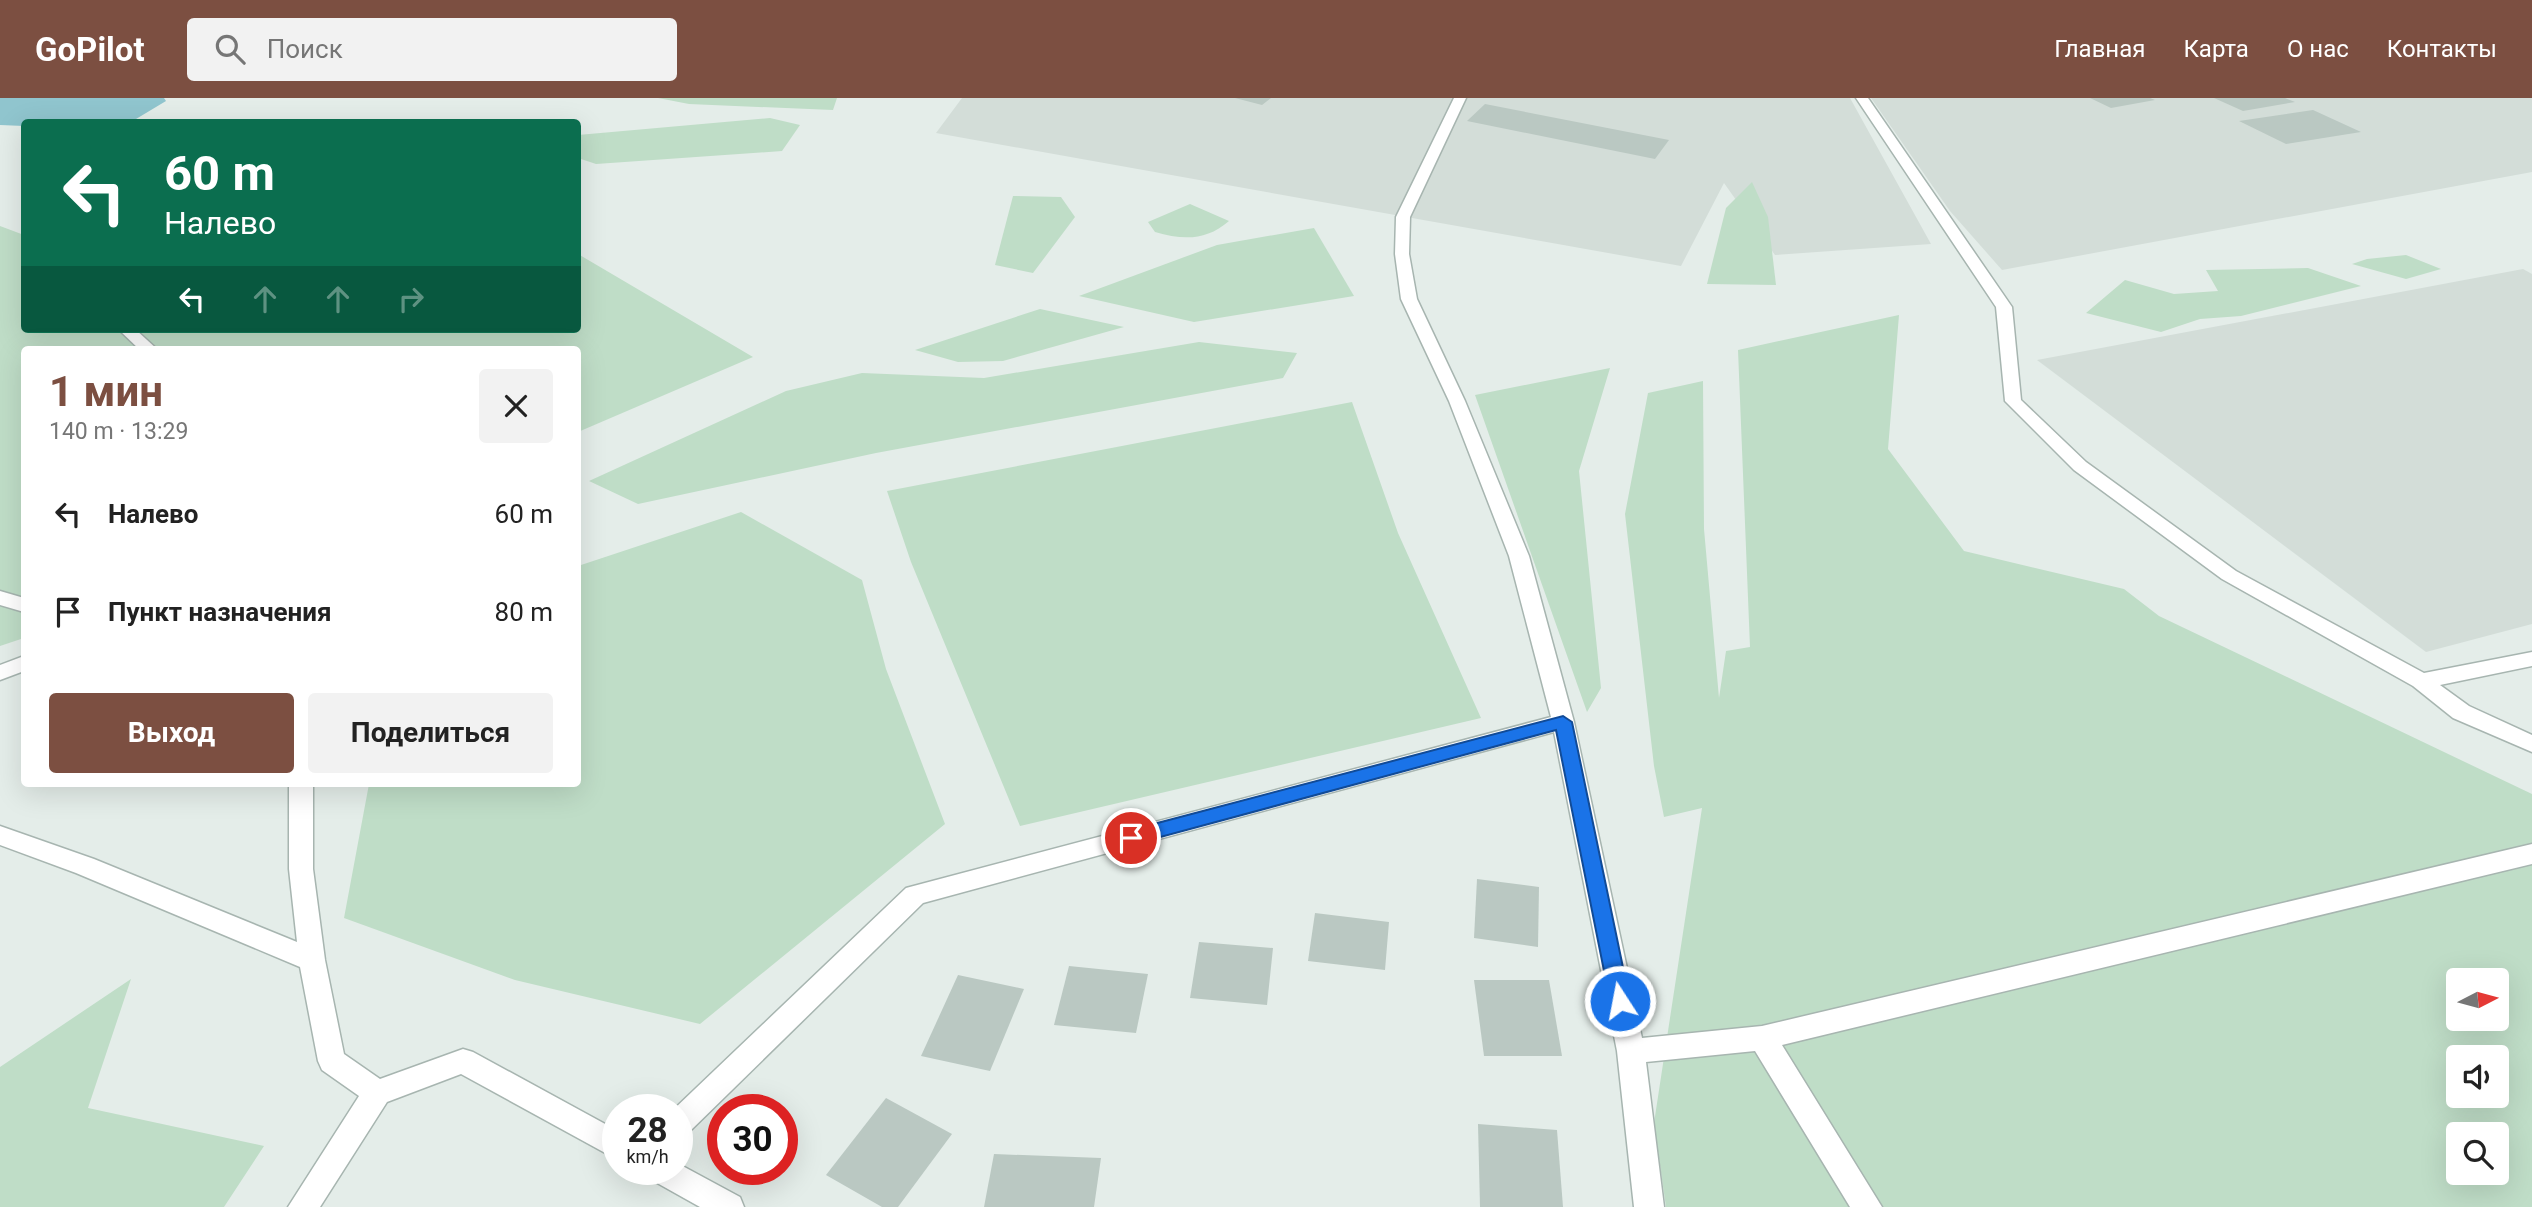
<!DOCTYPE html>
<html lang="ru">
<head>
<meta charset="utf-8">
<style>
  :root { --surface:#fff; --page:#f2f2f2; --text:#222; --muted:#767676; --accent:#7c4f41 }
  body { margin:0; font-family:Roboto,sans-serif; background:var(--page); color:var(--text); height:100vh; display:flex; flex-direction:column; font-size:26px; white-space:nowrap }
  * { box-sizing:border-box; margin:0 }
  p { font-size:23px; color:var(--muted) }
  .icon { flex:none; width:38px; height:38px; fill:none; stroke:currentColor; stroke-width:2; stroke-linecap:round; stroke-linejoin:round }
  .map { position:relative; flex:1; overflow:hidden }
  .details { position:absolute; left:21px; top:248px; width:560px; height:441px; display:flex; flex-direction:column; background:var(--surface); border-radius:7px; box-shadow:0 7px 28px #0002 }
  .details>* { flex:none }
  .banner { position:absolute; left:21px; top:21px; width:560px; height:214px; border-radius:7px; box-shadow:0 7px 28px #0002; background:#0b6e4f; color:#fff; overflow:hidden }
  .needle { width:46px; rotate:84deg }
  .tools { position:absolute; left:2446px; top:870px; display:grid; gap:14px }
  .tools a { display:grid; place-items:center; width:63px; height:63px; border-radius:7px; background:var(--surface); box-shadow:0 7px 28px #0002; font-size:35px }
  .speed { position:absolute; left:602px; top:996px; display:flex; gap:14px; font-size:35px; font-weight:700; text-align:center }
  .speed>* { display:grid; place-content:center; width:91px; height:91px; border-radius:50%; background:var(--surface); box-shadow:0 7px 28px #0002; line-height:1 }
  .speed small { font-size:18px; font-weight:400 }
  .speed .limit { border:10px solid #d22; background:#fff; color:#111 }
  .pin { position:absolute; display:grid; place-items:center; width:60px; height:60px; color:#fff; margin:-30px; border:4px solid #fff; border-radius:50%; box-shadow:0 2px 7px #0007 }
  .me { position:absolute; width:77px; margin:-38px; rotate:349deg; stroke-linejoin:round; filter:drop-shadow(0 0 5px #0008) }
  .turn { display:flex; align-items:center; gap:24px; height:147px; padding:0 28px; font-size:32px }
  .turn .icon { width:91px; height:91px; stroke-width:2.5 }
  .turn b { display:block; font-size:49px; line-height:60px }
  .lanes { display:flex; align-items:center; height:66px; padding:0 28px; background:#0003; justify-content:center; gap:35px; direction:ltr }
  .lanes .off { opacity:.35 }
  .round { display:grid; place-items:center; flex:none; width:74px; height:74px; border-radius:7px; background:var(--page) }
  .head { display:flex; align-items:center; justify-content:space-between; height:119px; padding:0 28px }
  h1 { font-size:42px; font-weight:700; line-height:52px; color:var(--accent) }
  .button { display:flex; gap:14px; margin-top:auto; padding:14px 28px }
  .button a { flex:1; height:80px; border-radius:7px; background:var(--accent); color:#fff; font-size:28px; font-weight:700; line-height:80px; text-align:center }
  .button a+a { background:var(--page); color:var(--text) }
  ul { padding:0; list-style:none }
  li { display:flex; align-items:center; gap:21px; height:98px; padding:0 28px }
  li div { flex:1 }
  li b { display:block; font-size:26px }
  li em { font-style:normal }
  header { display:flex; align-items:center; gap:42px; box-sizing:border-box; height:98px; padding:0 35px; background:var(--accent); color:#fff }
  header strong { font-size:33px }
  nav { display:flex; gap:38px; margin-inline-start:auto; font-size:24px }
  .search { width:490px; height:63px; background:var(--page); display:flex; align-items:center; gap:18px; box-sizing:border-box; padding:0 24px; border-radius:7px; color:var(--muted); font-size:26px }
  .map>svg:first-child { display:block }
  .built { fill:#d3ddd8 }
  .green { fill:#bfddc7; fill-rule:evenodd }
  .water { fill:#90c5ce }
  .building { fill:#bac8c2 }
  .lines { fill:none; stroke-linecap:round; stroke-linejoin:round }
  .street-casing { stroke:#a7b5b0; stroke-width:3 }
  .street { fill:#fff; fill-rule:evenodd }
  .route { fill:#1a73e8; stroke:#114b97; stroke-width:2 }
</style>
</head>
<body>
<header>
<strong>GoPilot</strong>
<div class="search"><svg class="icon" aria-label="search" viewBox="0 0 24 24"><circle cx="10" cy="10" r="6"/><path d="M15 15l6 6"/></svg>Поиск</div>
<nav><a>Главная</a><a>Карта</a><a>О нас</a><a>Контакты</a></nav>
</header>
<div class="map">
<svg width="2532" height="1109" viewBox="0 0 2532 1109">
  <rect width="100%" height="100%" fill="#e4ede9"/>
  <g class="built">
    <polygon points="962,0 1850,0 1931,146 1775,157 1724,85 1681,168 936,35"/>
    <polygon points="1871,0 2532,0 2532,74 2002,172 1950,113"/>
    <polygon points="2523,171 2532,176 2532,526 2426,554 2037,262"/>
  </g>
  <g class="green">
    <polygon points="658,0 837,0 833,12 689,6"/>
    <polygon points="770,20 800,27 782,53 596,66 578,60 578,37"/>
    <polygon points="1752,84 1768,119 1776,187 1707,186 1726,110"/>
    <polygon points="1013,98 1061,99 1075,119 1033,175 995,167"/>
    <path d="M 1190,106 L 1229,123 C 1206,143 1183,142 1155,134 L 1148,124 Z"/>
    <polygon points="0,128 24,137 24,231 578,231 578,156 753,259 578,334 578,252 24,252 24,540 0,548"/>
    <polygon points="1314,130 1354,198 1194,224 1079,198 1217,147"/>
    <polygon points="2406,157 2441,171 2406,181 2352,166 2367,161"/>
    <polygon points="2308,170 2361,188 2241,218 2200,221 2161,234 2086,215 2125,182 2174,196 2218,193 2206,172"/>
    <polygon points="1040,211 1124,229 1003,263 958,264 915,252"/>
    <path d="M 1899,217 L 1888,351 L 1964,453 L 2124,491 L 2159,518 L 2532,696 L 2532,1109 L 1666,1109 L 1654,1025 L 1702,710 L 1664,719 L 1654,668 L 1625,416 L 1648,295 L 1703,283 L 1704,431 L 1719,600 L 1726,553 L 1750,549 L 1738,252 ZM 2459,882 L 2497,882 L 2497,920 L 2459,920 ZM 2459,959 L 2497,959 L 2497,998 L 2459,998 ZM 2459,1036 L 2497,1036 L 2497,1074 L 2459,1074 Z"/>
    <polygon points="1199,244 1297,255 1283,280 876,355 638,406 589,383 786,293 862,275 984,280"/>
    <polygon points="1610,270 1579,373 1601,590 1587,614 1475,297"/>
    <polygon points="1352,304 1398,435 1481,620 1020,728 911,464 887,393"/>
    <polygon points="741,414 862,482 886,571 945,726 700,926 515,882 344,820 369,686 578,686 578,468"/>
    <polygon points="131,881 88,1010 264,1048 224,1109 0,1109 0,969"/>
  </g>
  <polygon class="water" points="0,0 164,0 166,3 131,24 24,24 24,28 0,27"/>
  <g class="building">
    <polygon points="1235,0 1271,0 1262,7"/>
    <polygon points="2090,0 2150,0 2155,2 2111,10"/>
    <polygon points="2214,0 2285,0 2295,4 2243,13"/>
    <polygon points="1485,6 1669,42 1655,61 1467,23"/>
    <polygon points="2313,12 2361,34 2286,46 2239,23"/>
    <polygon points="1477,781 1539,789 1538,849 1474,840"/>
    <polygon points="1315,815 1389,824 1385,872 1308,863"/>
    <polygon points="1199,844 1273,850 1267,907 1190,900"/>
    <polygon points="1069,868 1148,876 1136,935 1054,927"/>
    <polygon points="958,877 1024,891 990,973 921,958"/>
    <polygon points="1474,882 1549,882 1562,958 1484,958"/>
    <polygon points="886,1000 952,1036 898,1109 882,1109 826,1077"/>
    <polygon points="1478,1026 1557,1032 1563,1109 1480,1109"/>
    <polygon points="994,1056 1101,1060 1094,1109 984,1109"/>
  </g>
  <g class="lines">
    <defs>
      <g id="street">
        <polygon points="1454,0 1466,0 1410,119 1409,156 1417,201 1465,303 1529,458 1574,624 1642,940 1762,928 2532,746 2532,766 1782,947 1882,1109 1850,1109 1755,953 1646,964 1664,1109 1634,1109 1617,953 1554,634 923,805 687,1036 677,1040 677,1012 673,1012 906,790 1551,619 1509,458 1449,303 1401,201 1395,156 1396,119"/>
        <polygon points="1856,0 1868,0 2012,209 2021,302 2086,364 2236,473 2424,575 2532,554 2532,568 2440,587 2469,608 2532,637 2532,654 2453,620 2413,588 2222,481 2074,372 2005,303 1996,209"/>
        <polygon points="118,231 135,231 158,252 140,252"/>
        <polygon points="0,493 24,500 24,514 0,507"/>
        <polygon points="24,558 24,573 0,582 0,567"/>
        <polygon points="289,686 313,686 313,771 325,862 344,956 380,981 463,951 473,954 618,1033 618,1062 461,976 387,1004 320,1109 288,1109 359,998 322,972 318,963 300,869 76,775 0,747 0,728 94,761 297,844 289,771"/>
        <polygon points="677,1065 740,1099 744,1109 700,1109 650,1081 645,1071 677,1071"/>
      </g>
    </defs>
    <use href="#street" class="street-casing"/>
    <use href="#street" class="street"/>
  </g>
  <polygon class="route" points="1563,618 1572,624 1630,903 1627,909 1620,912 1613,909 1610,903 1556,632 1131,747 1122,740 1131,732"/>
</svg>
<div class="tools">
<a><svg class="needle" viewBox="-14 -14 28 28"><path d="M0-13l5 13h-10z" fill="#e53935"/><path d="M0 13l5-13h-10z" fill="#767676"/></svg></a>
<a><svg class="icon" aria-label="sound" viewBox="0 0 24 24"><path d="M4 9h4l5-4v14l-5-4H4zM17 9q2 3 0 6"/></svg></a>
<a><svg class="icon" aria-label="search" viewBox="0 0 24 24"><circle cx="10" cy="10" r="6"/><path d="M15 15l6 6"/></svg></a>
</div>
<div class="speed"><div>28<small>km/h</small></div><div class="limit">30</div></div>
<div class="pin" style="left:1131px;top:740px;background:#d93025"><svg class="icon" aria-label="arrive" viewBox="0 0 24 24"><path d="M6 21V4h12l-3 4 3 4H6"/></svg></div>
<svg class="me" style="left:1620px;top:903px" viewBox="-20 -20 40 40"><circle r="17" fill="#1a73e8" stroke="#fff" stroke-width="3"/><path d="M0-11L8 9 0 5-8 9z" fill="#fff"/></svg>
<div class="banner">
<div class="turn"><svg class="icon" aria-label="left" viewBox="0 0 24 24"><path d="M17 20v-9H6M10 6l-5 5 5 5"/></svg><div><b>60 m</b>Налево</div></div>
<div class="lanes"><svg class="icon" aria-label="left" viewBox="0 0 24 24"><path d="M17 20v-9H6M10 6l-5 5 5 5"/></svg><svg class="icon off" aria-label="ahead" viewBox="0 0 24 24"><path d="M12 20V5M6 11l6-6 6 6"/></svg><svg class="icon off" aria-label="ahead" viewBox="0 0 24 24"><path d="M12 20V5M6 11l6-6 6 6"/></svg><svg class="icon off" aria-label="right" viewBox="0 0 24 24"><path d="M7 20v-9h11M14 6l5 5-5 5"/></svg></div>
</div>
<section class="details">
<div class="head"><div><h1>1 мин</h1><p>140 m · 13:29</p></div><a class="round"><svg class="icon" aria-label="close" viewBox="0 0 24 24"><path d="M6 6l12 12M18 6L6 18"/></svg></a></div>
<ul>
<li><svg class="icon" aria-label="left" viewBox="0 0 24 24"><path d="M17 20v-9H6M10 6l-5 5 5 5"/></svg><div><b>Налево</b></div><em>60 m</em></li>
<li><svg class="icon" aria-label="arrive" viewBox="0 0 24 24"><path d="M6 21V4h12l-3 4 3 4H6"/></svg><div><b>Пункт назначения</b></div><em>80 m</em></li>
</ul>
<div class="button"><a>Выход</a><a>Поделиться</a></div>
</section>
</div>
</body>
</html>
